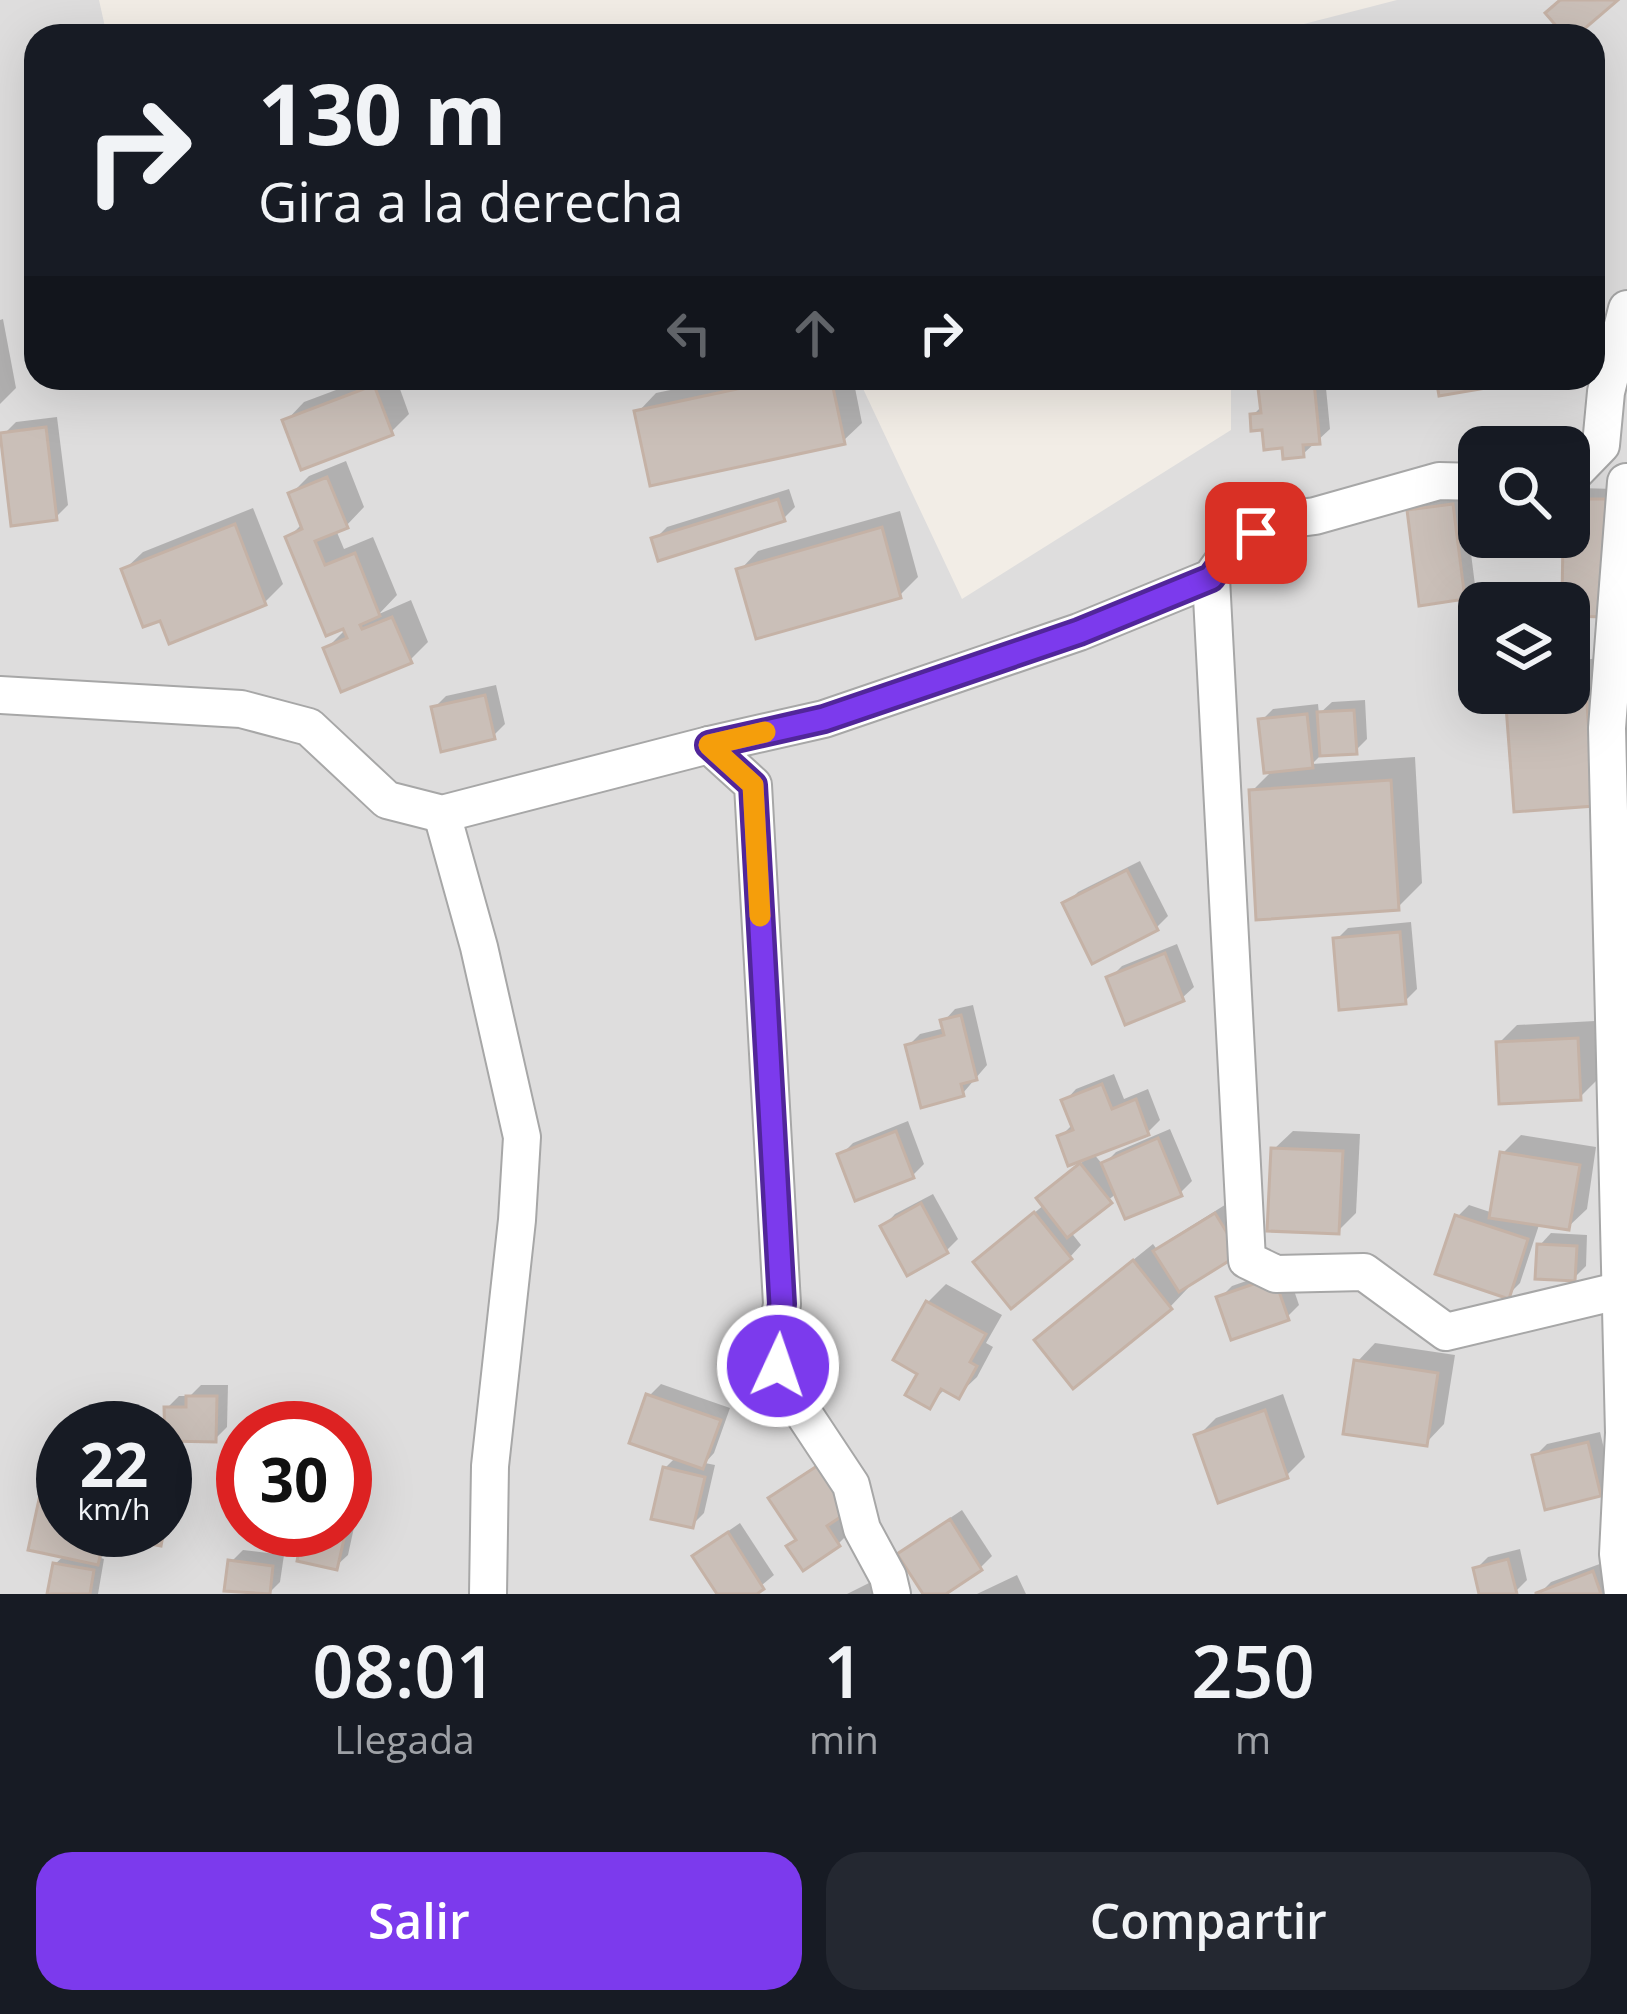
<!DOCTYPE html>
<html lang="es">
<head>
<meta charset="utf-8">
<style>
  :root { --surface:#171b24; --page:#242831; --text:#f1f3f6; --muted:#9ea1a6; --accent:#7c3aed }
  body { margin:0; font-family:"Open Sans",sans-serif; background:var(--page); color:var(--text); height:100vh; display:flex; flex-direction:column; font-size:45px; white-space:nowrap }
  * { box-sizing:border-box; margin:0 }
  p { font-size:39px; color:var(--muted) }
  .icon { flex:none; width:66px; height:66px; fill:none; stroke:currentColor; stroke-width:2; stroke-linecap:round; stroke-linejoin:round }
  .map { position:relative; height:1594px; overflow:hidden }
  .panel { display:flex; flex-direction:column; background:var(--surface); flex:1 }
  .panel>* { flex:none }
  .guide { position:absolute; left:24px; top:24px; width:1581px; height:366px; border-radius:36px; box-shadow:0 12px 48px #0002; background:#171b24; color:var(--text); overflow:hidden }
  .buttons { position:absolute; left:1458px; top:426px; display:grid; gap:24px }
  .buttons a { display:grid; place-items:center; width:132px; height:132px; border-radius:24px; background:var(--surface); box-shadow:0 12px 48px #0002; font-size:60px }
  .speed { position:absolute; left:36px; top:1401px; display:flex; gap:24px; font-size:60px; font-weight:700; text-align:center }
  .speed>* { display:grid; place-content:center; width:156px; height:156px; border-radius:50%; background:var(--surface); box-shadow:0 12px 48px #0002; line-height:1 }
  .speed small { font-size:30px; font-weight:400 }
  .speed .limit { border:18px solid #d22; background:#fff; color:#111 }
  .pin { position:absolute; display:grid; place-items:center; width:102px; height:102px; color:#fff; margin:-51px; border-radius:24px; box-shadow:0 6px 18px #0006 }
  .me { position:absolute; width:132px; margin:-66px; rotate:3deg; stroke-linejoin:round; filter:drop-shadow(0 0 9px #0008) }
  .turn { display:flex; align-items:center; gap:42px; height:252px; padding:0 36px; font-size:54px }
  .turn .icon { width:156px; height:156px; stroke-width:2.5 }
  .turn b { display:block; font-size:84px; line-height:102px }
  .lanes { display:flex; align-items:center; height:114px; padding:0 36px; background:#0003; justify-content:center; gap:60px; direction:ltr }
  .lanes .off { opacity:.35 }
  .eta { display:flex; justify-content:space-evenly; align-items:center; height:204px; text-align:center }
  .eta b { font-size:72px; font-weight:600; line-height:84px }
  .action { display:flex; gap:24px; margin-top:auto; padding:24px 36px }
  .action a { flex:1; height:138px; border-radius:36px; background:var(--accent); color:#fff; font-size:48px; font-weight:600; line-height:138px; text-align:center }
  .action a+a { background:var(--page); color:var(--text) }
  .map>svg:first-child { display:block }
  .residential { fill:#dedddd; fill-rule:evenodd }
  .shadow { fill:#0003 }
  .building { fill:#cabfb8; stroke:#c5b2a6; stroke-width:3 }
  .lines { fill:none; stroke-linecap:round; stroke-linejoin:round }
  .street-casing { stroke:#a7a7a7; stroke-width:40 }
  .street { stroke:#fff; stroke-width:36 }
  .route-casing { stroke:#51269a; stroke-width:30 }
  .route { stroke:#7c3aed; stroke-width:21 }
  .slow { stroke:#f59e0b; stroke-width:21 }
</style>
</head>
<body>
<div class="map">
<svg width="1627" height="1594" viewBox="0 0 1627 1594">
  <rect width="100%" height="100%" fill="#f2ede6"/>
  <path class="residential" d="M 0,0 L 99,0 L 107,36 L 36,36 L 36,378 L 858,378 L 962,599 L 1231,430 L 1231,378 L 1593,378 L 1593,36 L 1257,36 L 1397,0 L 1627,0 L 1627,1594 L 0,1594 ZM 1479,447 L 1569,447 L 1569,537 L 1479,537 ZM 1479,603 L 1569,603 L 1569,693 L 1479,693 ZM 63,1428 L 165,1428 L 165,1530 L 63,1530 ZM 243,1428 L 345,1428 L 345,1530 L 243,1530 Z"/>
  <g class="shadow">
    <polygon points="3,319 16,388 0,404 0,320"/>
    <polygon points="368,378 396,378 409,414 391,432 286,421 304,402"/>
    <polygon points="728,378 853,378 862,423 843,441 638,412 656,393"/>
    <polygon points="1272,378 1325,378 1330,429 1303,454 1284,444 1253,415 1263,405 1261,389"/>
    <polygon points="57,417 68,505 56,517 4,434 16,422"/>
    <polygon points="346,461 364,507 346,526 336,530 344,549 373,537 397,595 379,614 411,600 428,642 410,660 326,649 354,621 289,537 303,523 291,494 309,476"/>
    <polygon points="1579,488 1616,489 1569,613 1569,603 1565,603 1569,498"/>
    <polygon points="789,489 795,507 783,519 655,539 667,527"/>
    <polygon points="1464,494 1466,511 1479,499 1479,529 1468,530 1475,585 1463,597 1410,511 1422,499"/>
    <polygon points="253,508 283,584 264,603 162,617 124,570 143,552"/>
    <polygon points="900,511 918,577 900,595 740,570 758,551"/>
    <polygon points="1602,658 1593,803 1508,693 1569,693 1569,661"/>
    <polygon points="496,685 505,724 493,736 434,708 446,696"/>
    <polygon points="1365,700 1367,739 1355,751 1323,753 1312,764 1415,757 1422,883 1397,908 1252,791 1274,769 1261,721 1273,709 1318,704 1319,714 1332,702"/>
    <polygon points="1140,861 1168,916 1156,928 1066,904 1078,892"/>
    <polygon points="1411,922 1417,989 1405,1001 1336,940 1348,928"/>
    <polygon points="1177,944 1194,987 1182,998 1110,978 1122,966"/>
    <polygon points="973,1005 987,1065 963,1093 908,1046 920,1034 945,1028 944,1021 955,1009"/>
    <polygon points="1595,1021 1598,1079 1580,1097 1499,1043 1517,1025"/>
    <polygon points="1114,1074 1124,1099 1148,1089 1160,1120 1146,1134 1093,1153 1103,1165 1116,1152 1170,1129 1192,1181 1180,1193 1117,1193 1070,1231 1081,1245 1070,1257 989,1251 1045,1204 1052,1186 1090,1156 1060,1137 1073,1124 1065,1101 1076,1089"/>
    <polygon points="908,1121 924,1164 912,1176 841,1155 853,1143"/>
    <polygon points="1293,1131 1360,1134 1356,1213 1338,1231 1274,1149"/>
    <polygon points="1521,1135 1596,1147 1587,1209 1568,1227 1540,1222 1520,1283 1508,1295 1457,1217 1469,1205 1493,1213 1502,1154"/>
    <polygon points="933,1194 958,1239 946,1251 884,1226 895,1214"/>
    <polygon points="1228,1203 1250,1240 1185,1285 1188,1288 1170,1307 1074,1385 1056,1322 1153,1244 1158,1251 1169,1240"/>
    <polygon points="1551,1233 1587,1235 1586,1266 1574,1278 1540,1245"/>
    <polygon points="1286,1267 1299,1305 1287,1317 1220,1298 1232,1286"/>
    <polygon points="946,1284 1002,1315 986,1343 993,1347 977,1377 958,1395 946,1388 929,1405 921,1372 928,1302"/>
    <polygon points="1375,1343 1455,1355 1444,1424 1426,1443 1357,1362"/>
    <polygon points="661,1384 730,1408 714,1453 705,1463 715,1465 704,1513 692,1525 665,1468 677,1456 649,1396"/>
    <polygon points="201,1385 228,1385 227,1427 215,1439 167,1408 179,1396 190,1396"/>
    <polygon points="1283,1394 1305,1457 1287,1475 1198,1436 1216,1418"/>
    <polygon points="1600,1432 1612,1482 1600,1494 1535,1456 1547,1444"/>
    <polygon points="830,1456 838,1515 850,1532 838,1544 799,1538 772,1498 784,1487"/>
    <polygon points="165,1475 182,1478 172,1531 160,1543 112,1534 109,1550 101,1558 104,1559 98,1594 50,1594 55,1564 65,1555 44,1492 56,1480 63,1482 63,1530 165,1530"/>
    <polygon points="345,1506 358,1509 348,1555 336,1566 306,1530 345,1530"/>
    <polygon points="962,1510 992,1556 980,1568 941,1594 927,1594 901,1555 913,1543"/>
    <polygon points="740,1523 774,1575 751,1594 721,1594 696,1556 708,1545"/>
    <polygon points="1520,1549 1527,1580 1515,1592 1482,1594 1476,1569 1488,1557"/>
    <polygon points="243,1550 284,1555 280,1582 268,1594 228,1589 231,1562"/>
    <polygon points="1605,1562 1617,1594 1539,1594 1551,1582"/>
    <polygon points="1017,1575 1026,1594 977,1594 979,1593"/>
    <polygon points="873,1581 879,1594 847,1594"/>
  </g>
  <g class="building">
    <polygon points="1560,0 1618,0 1576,36 1565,36 1545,13"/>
    <polygon points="788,378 831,378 845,444 650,486 634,411"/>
    <polygon points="1436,378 1514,378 1515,383 1439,396"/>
    <polygon points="1314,382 1320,444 1303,445 1304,457 1283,459 1282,448 1264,450 1262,430 1251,431 1250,414 1261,413 1258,388"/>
    <polygon points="374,385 393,435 301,470 282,420"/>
    <polygon points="46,427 57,520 11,526 0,433"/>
    <polygon points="327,477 348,528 315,541 325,565 355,553 380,616 360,625 362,629 392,617 412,663 341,692 323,648 347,638 343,629 326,636 285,537 302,529 288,493"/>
    <polygon points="778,499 785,521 658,561 651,538"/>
    <polygon points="1569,499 1606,499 1604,617 1569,616 1569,603 1562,603 1563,537 1569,537"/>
    <polygon points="1453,504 1465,599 1419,606 1407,510"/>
    <polygon points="1479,509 1479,532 1464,533 1462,510"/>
    <polygon points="235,524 266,605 169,644 160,621 143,627 121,569"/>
    <polygon points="882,527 901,598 756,639 736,569"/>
    <polygon points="1585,675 1594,806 1514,812 1505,693 1569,693 1569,676"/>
    <polygon points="485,695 495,739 441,752 431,707"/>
    <polygon points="1354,710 1357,754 1320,756 1317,712"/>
    <polygon points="1307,714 1313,768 1264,773 1258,719"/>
    <polygon points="1391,780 1399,910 1256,920 1249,790"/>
    <polygon points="1127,870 1158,930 1092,964 1062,903"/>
    <polygon points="1400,932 1406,1004 1339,1010 1333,938"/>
    <polygon points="1165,953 1184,1001 1125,1025 1106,977"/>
    <polygon points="961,1015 977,1080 961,1084 964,1096 921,1108 905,1045 944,1035 940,1020"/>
    <polygon points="1578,1038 1581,1100 1499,1104 1496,1042"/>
    <polygon points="1102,1084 1112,1109 1136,1099 1149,1135 1068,1166 1057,1136 1073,1130 1061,1100"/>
    <polygon points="896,1131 914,1178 855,1201 837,1154"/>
    <polygon points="1158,1138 1182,1196 1125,1219 1101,1163"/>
    <polygon points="1271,1148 1343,1151 1339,1234 1267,1231"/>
    <polygon points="1500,1152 1580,1165 1569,1230 1489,1218"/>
    <polygon points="1080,1163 1112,1203 1067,1238 1036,1198"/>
    <polygon points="921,1203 948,1253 907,1276 880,1226"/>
    <polygon points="1034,1212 1072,1259 1011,1309 973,1262"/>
    <polygon points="1215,1213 1240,1254 1179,1292 1153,1251"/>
    <polygon points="1455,1215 1528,1239 1509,1299 1435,1274"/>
    <polygon points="1537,1244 1577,1246 1575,1281 1535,1279"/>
    <polygon points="1133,1260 1172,1309 1073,1389 1034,1340"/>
    <polygon points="1274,1277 1289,1320 1231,1340 1216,1297"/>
    <polygon points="926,1301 986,1334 970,1362 977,1366 959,1399 941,1389 930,1409 905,1395 917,1374 893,1360"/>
    <polygon points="1354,1360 1438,1373 1427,1446 1343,1434"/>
    <polygon points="646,1394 721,1420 703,1469 629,1443"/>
    <polygon points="186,1396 217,1396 216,1442 165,1441 164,1407 186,1407"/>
    <polygon points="1265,1410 1288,1478 1218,1503 1194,1435"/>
    <polygon points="1588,1442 1601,1496 1545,1510 1532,1455"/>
    <polygon points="817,1466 848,1512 827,1526 840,1546 803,1571 786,1546 796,1540 768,1498"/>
    <polygon points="663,1467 705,1477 693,1528 651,1519"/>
    <polygon points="41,1490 63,1495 63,1530 106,1530 98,1565 28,1550"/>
    <polygon points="950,1519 982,1570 946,1594 923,1594 897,1554"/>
    <polygon points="345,1520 348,1521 337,1570 297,1561 303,1530 345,1530"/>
    <polygon points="114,1530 164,1530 161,1546 113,1537"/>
    <polygon points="728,1532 764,1589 757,1594 717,1594 692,1556"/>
    <polygon points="1508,1559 1517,1594 1479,1594 1473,1568"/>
    <polygon points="228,1560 273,1566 270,1594 224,1591"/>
    <polygon points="53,1563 94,1570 90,1594 47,1594"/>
    <polygon points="1593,1571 1601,1594 1536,1594 1536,1593"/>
  </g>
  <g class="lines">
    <defs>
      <g id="street">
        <polyline points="1569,478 1601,445 1606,392 1627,309"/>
        <polyline points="1211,578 1247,1260 1276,1274 1364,1272 1446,1332 1622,1290"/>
        <polyline points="0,695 241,709 309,727 387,800 442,814 709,745 824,719 1079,632 1211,578 1234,546 1277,521 1315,516 1439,481 1479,482"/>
        <polyline points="709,745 753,785 782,1304 775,1346 778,1366 796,1402 851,1485 862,1529 888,1577 892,1594"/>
        <polyline points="442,814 479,947 522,1137 517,1220 490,1466 488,1594"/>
        <polyline points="1623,1594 1618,1554 1624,1433 1607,728 1626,482"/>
      </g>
    </defs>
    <use href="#street" class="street-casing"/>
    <use href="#street" class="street"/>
  </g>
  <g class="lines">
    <defs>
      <polyline id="route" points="778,1366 775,1346 782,1304 753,785 709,745 824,719 1079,632 1211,578 1234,546 1256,533"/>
    </defs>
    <use href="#route" class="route-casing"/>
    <use href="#route" class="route"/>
    <polyline class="slow" points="760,916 753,785 709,745 765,732"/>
  </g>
</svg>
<div class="buttons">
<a><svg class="icon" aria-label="search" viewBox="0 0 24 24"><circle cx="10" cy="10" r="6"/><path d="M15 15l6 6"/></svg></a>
<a><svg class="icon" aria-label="layers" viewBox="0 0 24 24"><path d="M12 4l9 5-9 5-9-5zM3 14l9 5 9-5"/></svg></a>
</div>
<div class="speed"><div>22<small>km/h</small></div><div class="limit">30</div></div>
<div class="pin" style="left:1256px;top:533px;background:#d93025"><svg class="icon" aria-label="arrive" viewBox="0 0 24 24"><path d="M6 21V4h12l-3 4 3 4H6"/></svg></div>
<svg class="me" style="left:778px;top:1366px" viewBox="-20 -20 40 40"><circle r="17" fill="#7c3aed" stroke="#fff" stroke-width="3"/><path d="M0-11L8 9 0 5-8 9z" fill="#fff"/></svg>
<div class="guide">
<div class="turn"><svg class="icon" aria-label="right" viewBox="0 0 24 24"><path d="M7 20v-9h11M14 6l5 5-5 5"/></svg><div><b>130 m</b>Gira a la derecha</div></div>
<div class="lanes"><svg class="icon off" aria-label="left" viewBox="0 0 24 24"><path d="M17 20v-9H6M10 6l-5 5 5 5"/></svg><svg class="icon off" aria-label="ahead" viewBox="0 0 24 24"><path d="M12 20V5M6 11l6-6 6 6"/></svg><svg class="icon" aria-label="right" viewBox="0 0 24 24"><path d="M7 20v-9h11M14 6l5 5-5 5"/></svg></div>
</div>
</div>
<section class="panel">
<div class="eta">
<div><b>08:01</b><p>Llegada</p></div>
<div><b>1</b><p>min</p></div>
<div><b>250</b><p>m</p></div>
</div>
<div class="action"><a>Salir</a><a>Compartir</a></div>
</section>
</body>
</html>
